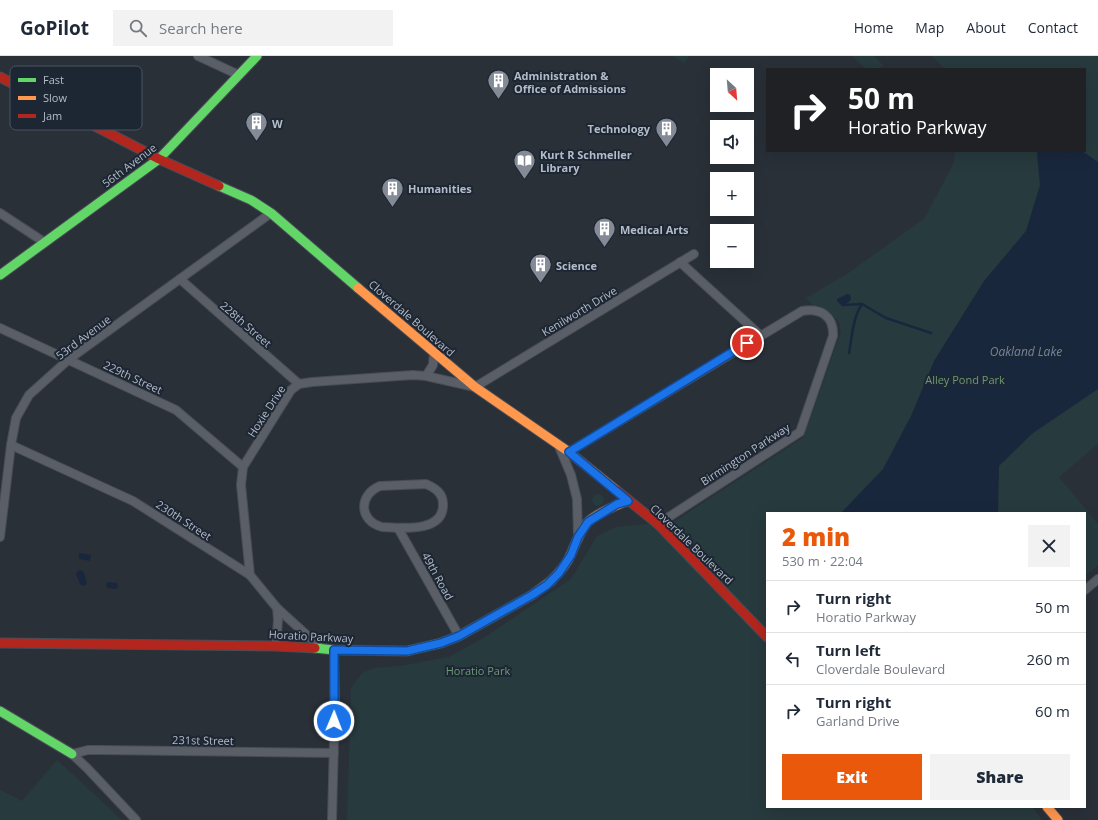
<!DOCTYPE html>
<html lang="en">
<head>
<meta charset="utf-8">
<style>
  :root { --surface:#fff; --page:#f2f2f3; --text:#1f2937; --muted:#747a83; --line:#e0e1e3; --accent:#ea580c }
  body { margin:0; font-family:"Open Sans",sans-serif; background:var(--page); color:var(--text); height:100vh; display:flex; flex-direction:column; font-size:15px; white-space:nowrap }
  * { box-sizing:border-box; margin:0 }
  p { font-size:13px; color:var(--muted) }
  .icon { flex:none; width:22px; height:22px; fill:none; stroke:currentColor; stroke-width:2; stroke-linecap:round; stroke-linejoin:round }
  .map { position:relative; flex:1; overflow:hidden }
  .drawer { position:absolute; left:766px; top:456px; width:320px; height:296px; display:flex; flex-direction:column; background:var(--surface); border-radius:0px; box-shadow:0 4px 16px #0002 }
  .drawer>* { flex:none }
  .top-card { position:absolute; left:766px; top:12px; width:320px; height:84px; border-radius:0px; box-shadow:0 4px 16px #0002; background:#202124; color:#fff; overflow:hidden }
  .needle { width:26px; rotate:154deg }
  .controls { position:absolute; left:710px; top:12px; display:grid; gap:8px }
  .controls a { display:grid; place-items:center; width:44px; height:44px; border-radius:0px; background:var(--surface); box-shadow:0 4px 16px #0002; font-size:20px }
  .pin { position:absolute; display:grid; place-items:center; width:34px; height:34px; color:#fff; margin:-17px; border:2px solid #fff; border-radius:50%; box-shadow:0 1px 4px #0007 }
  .me { position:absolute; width:44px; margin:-22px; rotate:1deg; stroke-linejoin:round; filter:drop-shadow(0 0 3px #0008) }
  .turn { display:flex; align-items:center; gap:14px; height:84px; padding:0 16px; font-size:18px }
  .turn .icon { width:52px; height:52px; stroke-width:2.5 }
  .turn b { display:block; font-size:28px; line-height:34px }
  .round { display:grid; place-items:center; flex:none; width:42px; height:42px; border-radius:0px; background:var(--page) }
  .overview { display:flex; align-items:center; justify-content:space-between; height:68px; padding:0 16px }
  h1 { font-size:24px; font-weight:800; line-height:30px; color:var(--accent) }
  .primary-button { display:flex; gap:8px; margin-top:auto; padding:8px 16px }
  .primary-button a { flex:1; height:46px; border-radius:0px; background:var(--accent); color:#fff; font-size:16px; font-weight:800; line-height:46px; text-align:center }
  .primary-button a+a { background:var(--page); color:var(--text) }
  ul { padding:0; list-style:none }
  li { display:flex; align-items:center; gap:12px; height:52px; padding:0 16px; border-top:1px solid var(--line) }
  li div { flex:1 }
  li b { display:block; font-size:15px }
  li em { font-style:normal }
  header { display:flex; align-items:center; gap:24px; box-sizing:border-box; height:56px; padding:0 20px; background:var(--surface); border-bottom:1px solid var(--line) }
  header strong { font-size:19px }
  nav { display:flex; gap:22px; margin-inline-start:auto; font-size:14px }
  .search { width:280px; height:36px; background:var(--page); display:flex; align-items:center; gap:10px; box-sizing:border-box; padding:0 14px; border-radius:0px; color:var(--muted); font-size:15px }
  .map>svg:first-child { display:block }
  .green { fill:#273a3e }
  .water { fill:#19273c }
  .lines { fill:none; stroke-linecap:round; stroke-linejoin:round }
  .stream { stroke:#19273c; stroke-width:2.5 }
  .street-casing { stroke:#484c55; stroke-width:10 }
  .fast-casing { stroke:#484c55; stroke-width:11 }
  .slow-casing { stroke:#484c55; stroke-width:11 }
  .jam-casing { stroke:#484c55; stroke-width:11 }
  .street { stroke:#5a5e66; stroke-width:8 }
  .fast { stroke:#63d668; stroke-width:9 }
  .slow { stroke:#ff974d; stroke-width:9 }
  .jam { stroke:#b3261e; stroke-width:9 }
  .route-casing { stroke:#114b97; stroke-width:10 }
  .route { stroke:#1a73e8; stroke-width:7 }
  .labels { text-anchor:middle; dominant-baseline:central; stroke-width:4; stroke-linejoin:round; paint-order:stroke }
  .poi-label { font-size:11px; font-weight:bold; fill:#b4bcc9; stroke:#1d2633; text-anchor:start }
  .street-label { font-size:11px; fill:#b4bcc9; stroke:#1d2633 }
  .park-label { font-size:11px; fill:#6b9a76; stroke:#1d2633 }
  .water-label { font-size:12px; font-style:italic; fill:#6d86a8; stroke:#1d2633 }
  .key { fill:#1d2633; stroke:#4a5360; stroke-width:1 }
  .key-label { font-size:11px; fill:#b4bcc9 }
</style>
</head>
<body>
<header>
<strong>GoPilot</strong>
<div class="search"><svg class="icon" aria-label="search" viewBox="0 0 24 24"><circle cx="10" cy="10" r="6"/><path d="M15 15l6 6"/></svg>Search here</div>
<nav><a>Home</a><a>Map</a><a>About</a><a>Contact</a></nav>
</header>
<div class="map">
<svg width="1098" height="764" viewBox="0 0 1098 764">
  <rect width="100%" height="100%" fill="#2a3038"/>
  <g class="green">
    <polygon points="672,0 689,0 686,5 684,7"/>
    <polygon points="852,0 874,0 883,9 879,13 866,13"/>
    <path d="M 932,0 L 1098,0 L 1098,388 L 1059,421 L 1098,468 L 1098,509 L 1085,520 L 1085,457 L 767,457 L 767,751 L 1032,751 L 1042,764 L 347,764 L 351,632 L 362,617 L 374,612 L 399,610 L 449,601 L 485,581 L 571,523 L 597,480 L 616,471 L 675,465 L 804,381 L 841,276 C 840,273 840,268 839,266 C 832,256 812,252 806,242 L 847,218 L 925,162 L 954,106 L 955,95 L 1085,95 L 1085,13 L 945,13 Z"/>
    <circle cx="598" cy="444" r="6"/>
    <polygon points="57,704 122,764 0,764 0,734 22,745"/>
  </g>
  <g class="water">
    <polygon points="1039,95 1082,95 1098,106 1098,333 1033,377 999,410 998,457 841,457 883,413 911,360 934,305 984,225 1026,175 1040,129 1037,97"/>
    <polygon points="847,238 850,239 851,242 850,245 842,250 837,245 837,243"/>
    <polygon points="79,497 91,499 90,505 79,503"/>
    <polygon points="80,514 84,516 87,528 83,530 80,528 76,518 77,516"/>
    <polygon points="107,526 117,527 118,531 116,533 107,532 106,529"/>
  </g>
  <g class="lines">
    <g class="stream">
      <polyline points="843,249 861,248"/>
      <path d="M 849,297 C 852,281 853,261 862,248 L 886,262 L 931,277"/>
    </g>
    <defs>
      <g id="street">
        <polyline points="198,0 239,19"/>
        <polyline points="0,157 44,186"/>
        <polyline points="680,206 760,279"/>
        <polyline points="180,223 299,328"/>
        <polyline points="0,272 176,354 243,411"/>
        <polyline points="426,320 433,309 434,297"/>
        <polyline points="558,388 571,419 577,443 578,481"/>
        <polyline points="11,389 133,445 250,519 277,552 321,592"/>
        <path d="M 569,396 L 802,255 C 821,252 834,260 833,280 L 800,376 L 658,468"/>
        <path d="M 426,428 C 435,432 443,437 443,448 C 444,477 402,472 382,471 C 359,465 358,439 380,430 Z"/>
        <polyline points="398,472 459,580"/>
        <polyline points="0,481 11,389 16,362 29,339 68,304 271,157"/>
        <polyline points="250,519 241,429 243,411 291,334 299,328 312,326 413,319 426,320 475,331 694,198"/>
        <polyline points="1085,534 1098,523"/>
        <polyline points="276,590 278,564 277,552"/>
        <polyline points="72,698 88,694 101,694 334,697"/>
        <polyline points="72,698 87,712 136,764"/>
        <polyline points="332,764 335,642 334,594"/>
      </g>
      <g id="fast">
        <polyline points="219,130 251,144 271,157 358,232"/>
        <polyline points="0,219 159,103 257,0"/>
        <polyline points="315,592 334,594 407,595 441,587 459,580 532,539 551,525"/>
        <polyline points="0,655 72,698"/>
      </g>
      <g id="slow">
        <polyline points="358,232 475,331 569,396 616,434"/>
        <path d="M 551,525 C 559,517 567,508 571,498 C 576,487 579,477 587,467 C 594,459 618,448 628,445"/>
        <polyline points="1047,751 1058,764"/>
      </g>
      <g id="jam">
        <polyline points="0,21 159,103 219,130"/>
        <polyline points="616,434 658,468 767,581"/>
        <polyline points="0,587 276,590 315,592"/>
      </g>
    </defs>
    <use href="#street" class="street-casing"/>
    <use href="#fast" class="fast-casing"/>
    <use href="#slow" class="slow-casing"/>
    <use href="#jam" class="jam-casing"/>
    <use href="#street" class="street"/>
    <use href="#fast" class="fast"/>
    <use href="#slow" class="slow"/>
    <use href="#jam" class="jam"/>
  </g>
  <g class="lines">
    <defs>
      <polyline id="route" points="334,665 334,594 407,595 441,587 459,580 532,539 547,529 559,517 571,499 578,481 588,466 617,448 628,445 569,396 747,287"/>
    </defs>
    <use href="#route" class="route-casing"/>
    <use href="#route" class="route"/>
  </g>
  <defs>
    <symbol id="building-pin" viewBox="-11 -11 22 30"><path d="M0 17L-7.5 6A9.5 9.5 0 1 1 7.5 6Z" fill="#848b96" stroke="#1d2633"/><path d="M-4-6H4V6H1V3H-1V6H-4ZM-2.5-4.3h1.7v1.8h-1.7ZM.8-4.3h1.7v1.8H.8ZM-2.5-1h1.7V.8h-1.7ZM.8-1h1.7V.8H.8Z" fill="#fff"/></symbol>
    <symbol id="library-pin" viewBox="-11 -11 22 30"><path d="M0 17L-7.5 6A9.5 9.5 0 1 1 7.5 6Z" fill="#848b96" stroke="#1d2633"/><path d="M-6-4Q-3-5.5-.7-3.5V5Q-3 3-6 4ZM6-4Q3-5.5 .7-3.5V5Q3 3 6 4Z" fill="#fff"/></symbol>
  </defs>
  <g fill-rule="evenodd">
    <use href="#building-pin" x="486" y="12" width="25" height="34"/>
    <use href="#building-pin" x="244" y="54" width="25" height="34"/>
    <use href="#building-pin" x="654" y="60" width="25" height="34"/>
    <use href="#library-pin" x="512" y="92" width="25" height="34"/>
    <use href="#building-pin" x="380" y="120" width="25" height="34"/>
    <use href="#building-pin" x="592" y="160" width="25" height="34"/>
    <use href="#building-pin" x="528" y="196" width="25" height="34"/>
  </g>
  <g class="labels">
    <g class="poi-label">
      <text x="514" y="19">Administration &amp;<tspan x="514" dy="13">Office of Admissions</tspan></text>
      <text x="272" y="67">W</text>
      <text x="650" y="72" text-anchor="end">Technology</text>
      <text x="540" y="98">Kurt R Schmeller<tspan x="540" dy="13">Library</tspan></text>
      <text x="408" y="132">Humanities</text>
      <text x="620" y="173">Medical Arts</text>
      <text x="556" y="209">Science</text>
    </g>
    <g class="street-label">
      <text transform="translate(129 109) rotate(-37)">56th Avenue</text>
      <text transform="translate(579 255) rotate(-31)">Kenilworth Drive</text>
      <text transform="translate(412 262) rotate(41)">Cloverdale Boulevard</text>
      <text transform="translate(246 268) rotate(41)">228th Street</text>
      <text transform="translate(83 281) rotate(-37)">53rd Avenue</text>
      <text transform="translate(133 321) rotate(25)">229th Street</text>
      <text transform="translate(266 355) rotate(-57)">Hoxie Drive</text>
      <text transform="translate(745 398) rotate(-33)">Birmington Parkway</text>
      <text transform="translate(184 464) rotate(33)">230th Street</text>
      <text transform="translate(692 488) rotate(44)">Cloverdale Boulevard</text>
      <text transform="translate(438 520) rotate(61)">49th Road</text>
      <text transform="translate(311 580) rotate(3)">Horatio Parkway</text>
      <text transform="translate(203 684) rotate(1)">231st Street</text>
    </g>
    <g class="park-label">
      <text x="965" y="323">Alley Pond Park</text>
      <text x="478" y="614">Horatio Park</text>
    </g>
    <g class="water-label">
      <text x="1026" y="295">Oakland Lake</text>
    </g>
  </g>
  <rect x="10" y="10" width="132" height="64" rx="6" class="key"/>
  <rect x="18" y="22" width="18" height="4" fill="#63d668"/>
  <rect x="18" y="40" width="18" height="4" fill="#ff974d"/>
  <rect x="18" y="58" width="18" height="4" fill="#b3261e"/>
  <g class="key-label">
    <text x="43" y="28">Fast</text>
    <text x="43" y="46">Slow</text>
    <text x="43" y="64">Jam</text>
  </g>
</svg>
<div class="controls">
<a><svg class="needle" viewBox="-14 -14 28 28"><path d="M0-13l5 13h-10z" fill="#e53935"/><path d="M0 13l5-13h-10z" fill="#747a83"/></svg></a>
<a><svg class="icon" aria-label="sound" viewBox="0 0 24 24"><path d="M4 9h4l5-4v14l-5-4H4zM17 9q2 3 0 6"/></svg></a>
<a>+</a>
<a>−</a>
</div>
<div class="pin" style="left:747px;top:287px;background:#d93025"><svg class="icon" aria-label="arrive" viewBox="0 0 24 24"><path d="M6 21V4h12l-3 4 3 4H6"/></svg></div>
<svg class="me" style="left:334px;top:665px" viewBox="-20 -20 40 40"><circle r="17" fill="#1a73e8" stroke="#fff" stroke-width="3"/><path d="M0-11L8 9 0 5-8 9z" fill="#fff"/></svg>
<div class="top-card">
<div class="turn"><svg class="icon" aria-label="right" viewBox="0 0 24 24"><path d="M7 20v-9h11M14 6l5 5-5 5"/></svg><div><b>50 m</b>Horatio Parkway</div></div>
</div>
<section class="drawer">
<div class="overview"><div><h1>2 min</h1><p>530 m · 22:04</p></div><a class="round"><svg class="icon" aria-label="close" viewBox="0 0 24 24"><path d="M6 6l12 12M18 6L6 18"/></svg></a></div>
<ul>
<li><svg class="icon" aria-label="right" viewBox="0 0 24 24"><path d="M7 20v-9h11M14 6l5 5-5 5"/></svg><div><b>Turn right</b><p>Horatio Parkway</p></div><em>50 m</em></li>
<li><svg class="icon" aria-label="left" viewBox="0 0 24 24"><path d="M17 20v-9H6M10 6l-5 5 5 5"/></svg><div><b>Turn left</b><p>Cloverdale Boulevard</p></div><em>260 m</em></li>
<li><svg class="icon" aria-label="right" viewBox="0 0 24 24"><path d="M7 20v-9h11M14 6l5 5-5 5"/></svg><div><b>Turn right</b><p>Garland Drive</p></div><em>60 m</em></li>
</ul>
<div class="primary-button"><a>Exit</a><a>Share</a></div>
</section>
</div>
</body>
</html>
